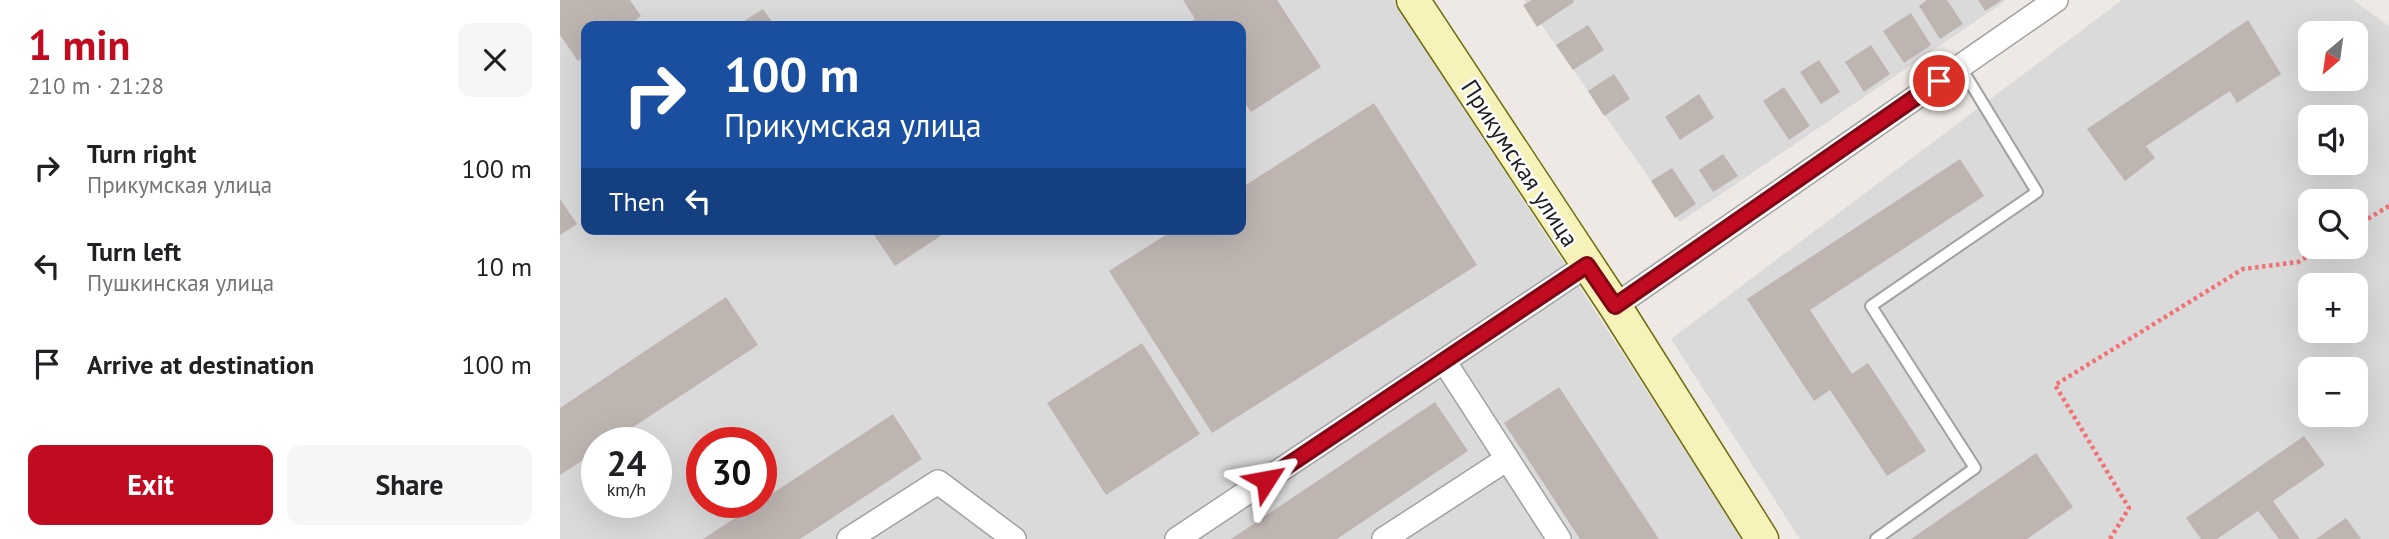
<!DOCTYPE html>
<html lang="en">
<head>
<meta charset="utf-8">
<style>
  :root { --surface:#fff; --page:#f6f6f6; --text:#202124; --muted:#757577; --accent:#c00b21 }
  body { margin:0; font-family:"PT Sans",sans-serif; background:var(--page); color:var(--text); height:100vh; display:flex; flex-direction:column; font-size:26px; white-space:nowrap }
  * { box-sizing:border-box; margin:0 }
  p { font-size:23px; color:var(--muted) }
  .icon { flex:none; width:38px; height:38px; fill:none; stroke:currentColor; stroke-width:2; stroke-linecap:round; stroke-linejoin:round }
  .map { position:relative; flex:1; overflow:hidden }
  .side { display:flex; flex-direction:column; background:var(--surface); width:560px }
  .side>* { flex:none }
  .banner { position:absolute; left:21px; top:21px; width:665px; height:214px; border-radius:14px; box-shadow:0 7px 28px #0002; background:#1a4fa0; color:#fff; overflow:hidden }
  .needle { width:46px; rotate:209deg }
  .fabs { position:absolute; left:1738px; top:21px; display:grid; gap:14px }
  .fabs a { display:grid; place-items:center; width:70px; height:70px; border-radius:14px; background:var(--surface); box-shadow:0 7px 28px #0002; font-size:35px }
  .speed { position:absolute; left:21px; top:427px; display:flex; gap:14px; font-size:35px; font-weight:700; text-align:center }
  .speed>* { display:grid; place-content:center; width:91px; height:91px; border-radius:50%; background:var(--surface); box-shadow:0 7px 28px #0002; line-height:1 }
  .speed small { font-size:18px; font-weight:400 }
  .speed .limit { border:10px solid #d22; background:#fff; color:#111 }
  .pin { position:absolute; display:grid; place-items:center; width:60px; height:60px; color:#fff; margin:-30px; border:4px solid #fff; border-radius:50%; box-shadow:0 2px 7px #0007 }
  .me { position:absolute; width:77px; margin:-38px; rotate:56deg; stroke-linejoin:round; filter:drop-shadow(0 0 5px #0008) }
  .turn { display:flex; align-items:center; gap:24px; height:147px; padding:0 28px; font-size:32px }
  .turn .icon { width:91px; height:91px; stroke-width:2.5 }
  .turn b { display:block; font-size:49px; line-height:60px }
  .then { display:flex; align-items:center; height:66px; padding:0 28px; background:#0003; gap:14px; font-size:26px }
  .round { display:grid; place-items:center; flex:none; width:74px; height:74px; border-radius:14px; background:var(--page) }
  .overview { display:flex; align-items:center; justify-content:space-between; height:119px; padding:0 28px }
  h1 { font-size:42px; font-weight:600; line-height:52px; color:var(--accent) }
  .cta { display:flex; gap:14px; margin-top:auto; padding:14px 28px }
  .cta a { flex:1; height:80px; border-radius:14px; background:var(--accent); color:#fff; font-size:28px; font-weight:600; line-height:80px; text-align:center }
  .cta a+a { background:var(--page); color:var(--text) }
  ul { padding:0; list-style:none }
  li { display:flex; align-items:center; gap:21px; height:98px; padding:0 28px }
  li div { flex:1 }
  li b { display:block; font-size:26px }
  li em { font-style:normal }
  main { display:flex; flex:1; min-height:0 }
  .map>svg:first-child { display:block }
  .residential { fill:#dbdadb; fill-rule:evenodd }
  .building { fill:#beb5b1 }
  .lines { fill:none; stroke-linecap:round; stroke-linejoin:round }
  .lane-casing { stroke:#a1a1a1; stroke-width:14 }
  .street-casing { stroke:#a1a1a1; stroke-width:26 }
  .secondary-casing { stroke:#6e6d0b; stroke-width:35 }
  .path { stroke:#f27173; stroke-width:4.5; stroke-dasharray:3.5 3.5; stroke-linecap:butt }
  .lane { stroke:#fff; stroke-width:10 }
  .street { stroke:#fff; stroke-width:23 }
  .secondary { stroke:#f6f2ba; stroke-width:32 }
  .route-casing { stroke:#7d0715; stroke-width:18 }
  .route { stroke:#c00b21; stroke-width:12 }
  .labels { text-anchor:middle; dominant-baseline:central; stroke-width:5; stroke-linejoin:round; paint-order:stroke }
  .street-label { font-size:24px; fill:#1d1d1d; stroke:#fff }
</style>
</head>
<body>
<main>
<section class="side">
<div class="overview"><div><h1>1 min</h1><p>210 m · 21:28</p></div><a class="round"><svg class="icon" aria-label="close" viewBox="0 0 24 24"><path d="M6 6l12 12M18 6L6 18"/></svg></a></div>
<ul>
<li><svg class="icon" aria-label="right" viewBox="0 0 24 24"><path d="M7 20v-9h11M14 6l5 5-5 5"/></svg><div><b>Turn right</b><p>Прикумская улица</p></div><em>100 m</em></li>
<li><svg class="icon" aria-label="left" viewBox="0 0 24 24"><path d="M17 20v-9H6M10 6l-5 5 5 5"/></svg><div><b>Turn left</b><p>Пушкинская улица</p></div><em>10 m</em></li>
<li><svg class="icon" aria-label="arrive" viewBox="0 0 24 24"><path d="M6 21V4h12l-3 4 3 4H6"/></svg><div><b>Arrive at destination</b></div><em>100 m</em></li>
</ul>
<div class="cta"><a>Exit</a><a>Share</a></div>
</section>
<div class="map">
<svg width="1829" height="539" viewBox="0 0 1829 539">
  <rect width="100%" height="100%" fill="#eee9e4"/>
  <g class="residential">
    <path d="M 0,0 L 833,0 L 1183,539 L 0,539 ZM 26,26 L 681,26 L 681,229 L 26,229 ZM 37,443 L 96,443 L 96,502 L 37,502 ZM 142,443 L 201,443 L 201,502 L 142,502 Z"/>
    <polygon points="964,0 1447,0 1120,222"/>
    <path d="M 1562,0 L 1793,0 L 1829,26 L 1829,539 L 1240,539 L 1111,339 ZM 1750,33 L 1796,33 L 1796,79 L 1750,79 ZM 1750,117 L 1796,117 L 1796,163 L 1750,163 ZM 1750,201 L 1796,201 L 1796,247 L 1750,247 ZM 1750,285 L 1796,285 L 1796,331 L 1750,331 ZM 1750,369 L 1796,369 L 1796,415 L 1750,415 Z"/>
  </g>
  <g class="building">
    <polygon points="0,0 70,0 81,16 67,26 26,26 26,55 18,61 0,35"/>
    <polygon points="623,0 717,0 761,67 691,112 681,97 681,26 625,26 635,19"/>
    <polygon points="972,0 1013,0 1014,2 977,27 963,5"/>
    <polygon points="1367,0 1387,0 1403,24 1380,39 1359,6"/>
    <polygon points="1418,0 1442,0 1425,11"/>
    <polygon points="203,9 215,26 176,26"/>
    <polygon points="1351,13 1371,45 1344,63 1323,31"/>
    <polygon points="1688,20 1721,74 1677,103 1670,91 1586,146 1595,158 1565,181 1527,129"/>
    <polygon points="1028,25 1044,50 1013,70 996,45"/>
    <polygon points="1311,45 1330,74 1304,92 1285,62"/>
    <polygon points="1259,60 1280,92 1261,104 1240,72"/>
    <polygon points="1054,74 1070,99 1044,116 1028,91"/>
    <polygon points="1224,87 1250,126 1229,140 1203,101"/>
    <polygon points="1139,94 1154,118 1120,140 1105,117"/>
    <polygon points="814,103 917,265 652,433 549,271 615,229 681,229 681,188"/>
    <polygon points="1163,154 1178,176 1153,192 1139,170"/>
    <polygon points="1400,159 1424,196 1250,310 1292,374 1308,363 1366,451 1327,476 1270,390 1254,401 1187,299"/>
    <polygon points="1112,168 1136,204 1115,218 1091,181"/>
    <polygon points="0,199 17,224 0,235"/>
    <polygon points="310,229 378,229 382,235 335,266"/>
    <polygon points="166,297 198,345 49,443 37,443 37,451 0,475 0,408"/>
    <polygon points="582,343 640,434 546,495 487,403"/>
    <polygon points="999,387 1099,539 1020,539 944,423"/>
    <polygon points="875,402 908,451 777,539 671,539"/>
    <polygon points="333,414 362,459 240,539 143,539"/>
    <polygon points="1744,436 1765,465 1713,501 1740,539 1719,539 1698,511 1657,539 1641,539 1626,518"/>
    <polygon points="1476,453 1513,507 1467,539 1351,539"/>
    <polygon points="1786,518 1801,539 1756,539"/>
  </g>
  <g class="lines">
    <defs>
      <polyline id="lane" points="1316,539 1415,468 1311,306 1477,192 1400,66"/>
      <g id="street">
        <polyline points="1055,306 1496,0"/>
        <polyline points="289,539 378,482 454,539"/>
        <polyline points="617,539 884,361"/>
        <polyline points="824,539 947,459"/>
        <polyline points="999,539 884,361 1027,265"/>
      </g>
      <polyline id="secondary" points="853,0 1055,306 1202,539"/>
    </defs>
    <use href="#lane" class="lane-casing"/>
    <use href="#street" class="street-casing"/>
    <use href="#secondary" class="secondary-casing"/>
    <g class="path">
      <polyline points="1796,226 1829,206"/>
      <polyline points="1550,539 1569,508 1495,385 1683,269 1738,262 1763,247"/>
    </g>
    <use href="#lane" class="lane"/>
    <use href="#street" class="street"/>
    <use href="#secondary" class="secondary"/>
  </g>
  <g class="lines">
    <defs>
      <polyline id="route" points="706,480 1027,265 1055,306 1379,81"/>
    </defs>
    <use href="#route" class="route-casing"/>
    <use href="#route" class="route"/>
  </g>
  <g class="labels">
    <g class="street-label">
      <text transform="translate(960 163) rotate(57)">Прикумская улица</text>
    </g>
  </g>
</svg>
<div class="fabs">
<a><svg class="needle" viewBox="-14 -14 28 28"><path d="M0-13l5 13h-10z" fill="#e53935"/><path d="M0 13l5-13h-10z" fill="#757577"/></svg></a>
<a><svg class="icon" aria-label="sound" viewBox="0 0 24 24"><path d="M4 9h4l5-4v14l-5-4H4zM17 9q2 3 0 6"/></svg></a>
<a><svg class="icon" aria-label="search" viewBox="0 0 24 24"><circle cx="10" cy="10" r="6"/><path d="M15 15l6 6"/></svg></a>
<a>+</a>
<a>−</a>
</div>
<div class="speed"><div>24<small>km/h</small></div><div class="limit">30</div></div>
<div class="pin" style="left:1379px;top:81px;background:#d93025"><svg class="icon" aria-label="arrive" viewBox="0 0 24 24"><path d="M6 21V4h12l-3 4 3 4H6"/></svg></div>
<svg class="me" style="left:706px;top:480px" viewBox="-20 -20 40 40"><path d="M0-17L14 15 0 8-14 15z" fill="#c00b21" stroke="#fff" stroke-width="4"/></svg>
<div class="banner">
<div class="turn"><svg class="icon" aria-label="right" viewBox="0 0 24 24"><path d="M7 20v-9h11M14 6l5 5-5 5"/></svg><div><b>100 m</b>Прикумская улица</div></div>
<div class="then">Then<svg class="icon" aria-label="left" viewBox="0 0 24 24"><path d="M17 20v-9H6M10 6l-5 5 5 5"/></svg></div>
</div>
</div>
</main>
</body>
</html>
